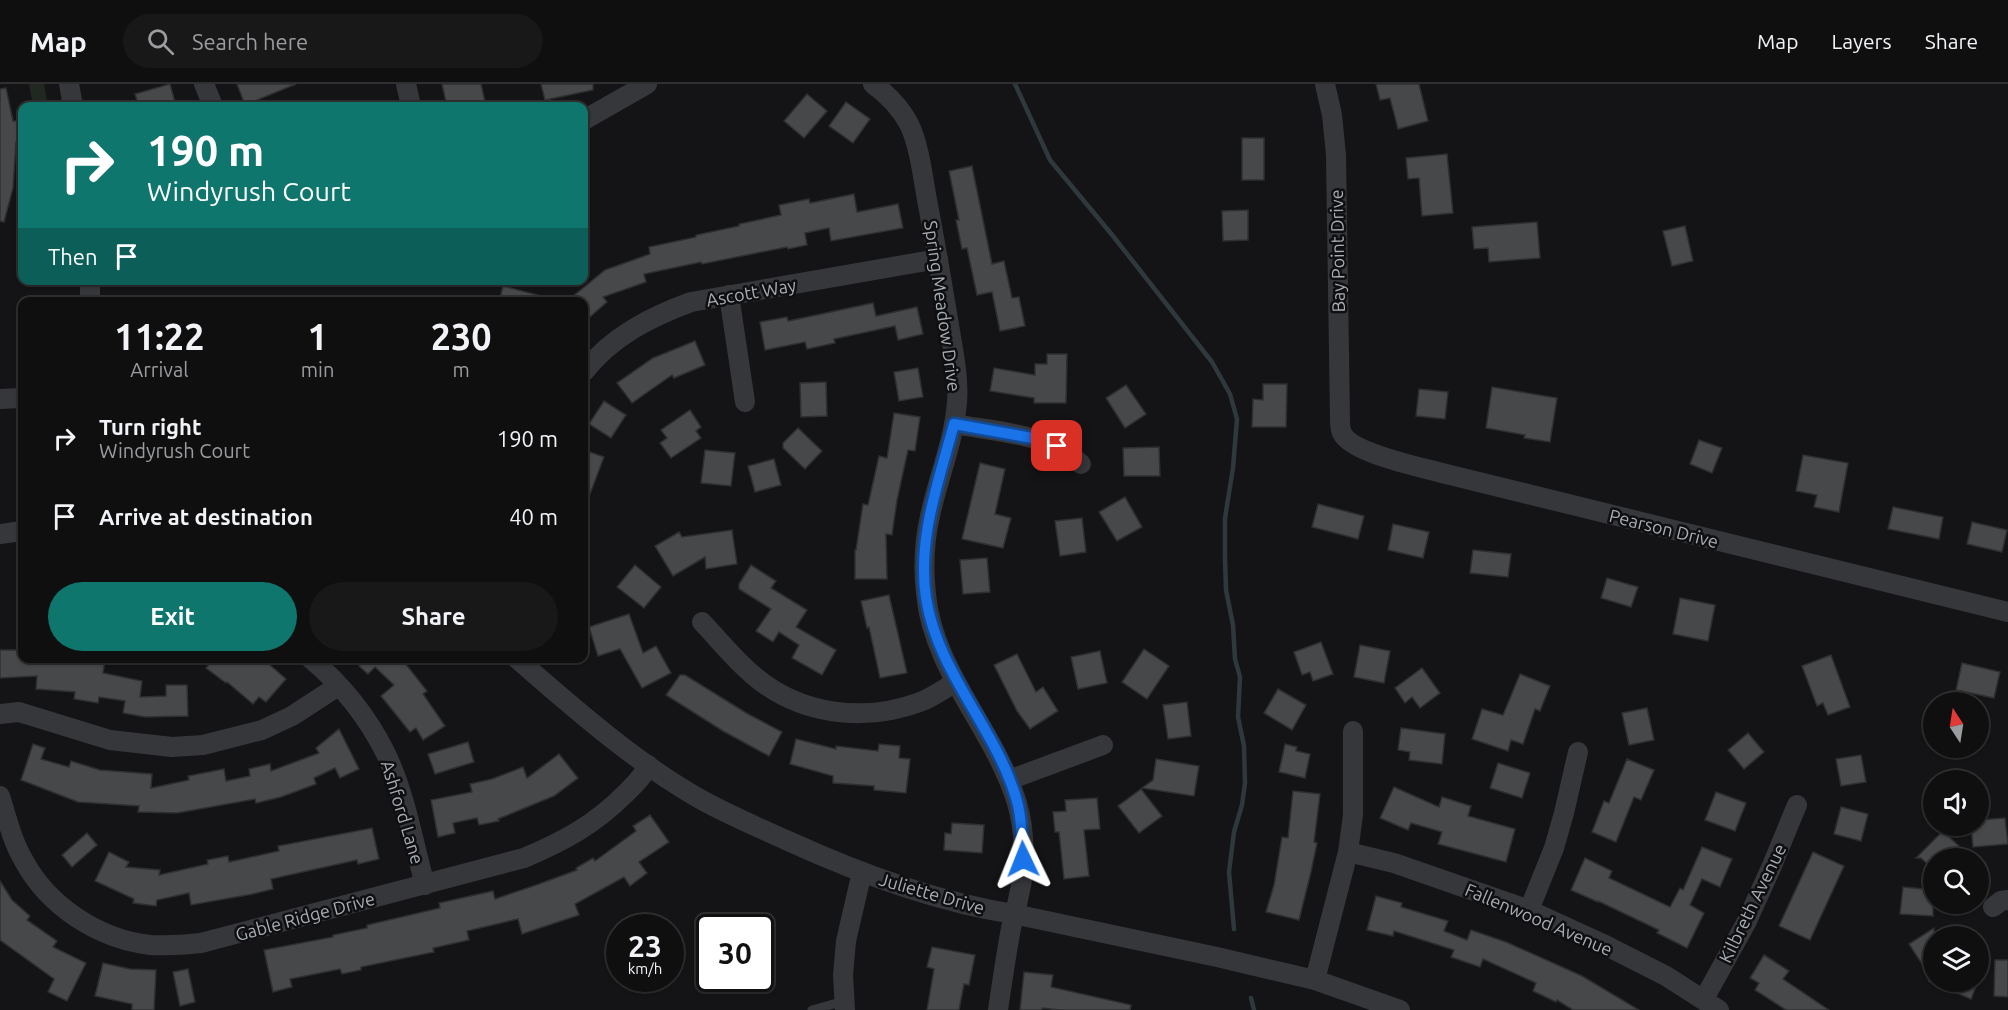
<!DOCTYPE html>
<html lang="en">
<head>
<meta charset="utf-8">
<style>
  :root { --surface:#0f0f10; --page:#181819; --text:#f1f3f6; --muted:#9b9c9f; --line:#2f2f30; --accent:#0f766e }
  body { margin:0; font-family:Ubuntu,sans-serif; background:var(--page); color:var(--text); height:100vh; display:flex; flex-direction:column; font-size:22px; white-space:nowrap }
  * { box-sizing:border-box; margin:0 }
  p { font-size:20px; color:var(--muted) }
  .icon { flex:none; width:33px; height:33px; fill:none; stroke:currentColor; stroke-width:2; stroke-linecap:round; stroke-linejoin:round }
  .map { position:relative; flex:1; overflow:hidden }
  .sheet { position:absolute; left:18px; top:213px; width:570px; height:366px; display:flex; flex-direction:column; background:var(--surface); border-radius:12px; box-shadow:0 2px 4px #0004,0 0 0 2px var(--line) }
  .sheet>* { flex:none }
  .hud { position:absolute; left:18px; top:18px; width:570px; height:183px; border-radius:12px; box-shadow:0 2px 4px #0004,0 0 0 2px var(--line); background:#0f766e; color:#fff; overflow:hidden }
  .needle { width:39px; rotate:348deg }
  .fabs { position:absolute; left:1923px; top:608px; display:grid; gap:12px }
  .fabs a { display:grid; place-items:center; width:66px; height:66px; border-radius:50%; background:var(--surface); box-shadow:0 2px 4px #0004,0 0 0 2px var(--line); font-size:30px }
  .speed { position:absolute; left:606px; top:830px; display:flex; gap:12px; font-size:30px; font-weight:700; text-align:center }
  .speed>* { display:grid; place-content:center; width:78px; height:78px; border-radius:50%; background:var(--surface); box-shadow:0 2px 4px #0004,0 0 0 2px var(--line); line-height:1 }
  .speed small { font-size:15px; font-weight:400 }
  .speed .limit { border:3px solid #111; border-radius:9px; background:#fff; color:#111 }
  .pin { position:absolute; display:grid; place-items:center; width:51px; height:51px; color:#fff; margin:-26px; border-radius:12px; box-shadow:0 3px 9px #0006 }
  .me { position:absolute; width:66px; margin:-33px; rotate:358deg; stroke-linejoin:round; filter:drop-shadow(0 0 4px #0008) }
  .turn { display:flex; align-items:center; gap:21px; height:126px; padding:0 30px; font-size:27px }
  .turn .icon { width:78px; height:78px; stroke-width:2.5 }
  .turn b { display:block; font-size:42px; line-height:51px }
  .then { display:flex; align-items:center; height:57px; padding:0 30px; background:#0003; gap:12px; font-size:22px }
  .eta { display:flex; justify-content:space-evenly; align-items:center; height:102px; text-align:center }
  .eta b { font-size:36px; font-weight:600; line-height:42px }
  .action { display:flex; gap:12px; margin-top:auto; padding:12px 30px }
  .action a { flex:1; height:69px; border-radius:36px; background:var(--accent); color:#fff; font-size:24px; font-weight:600; line-height:69px; text-align:center }
  .action a+a { background:var(--page); color:var(--text) }
  ul { padding:0; list-style:none }
  li { display:flex; align-items:center; gap:18px; height:78px; padding:0 30px }
  li div { flex:1 }
  li b { display:block; font-size:22px }
  li em { font-style:normal }
  header { display:flex; align-items:center; gap:36px; box-sizing:border-box; height:84px; padding:0 30px; background:var(--surface); border-bottom:2px solid var(--line) }
  header strong { font-size:28px }
  nav { display:flex; gap:33px; margin-inline-start:auto; font-size:21px }
  .search { width:420px; height:54px; background:var(--page); display:flex; align-items:center; gap:15px; box-sizing:border-box; padding:0 21px; border-radius:33px; color:var(--muted); font-size:22px }
  .map>svg:first-child { display:block }
  .green { fill:#212821 }
  .lines { fill:none; stroke-linecap:round; stroke-linejoin:round }
  .stream { stroke:#2f393d; stroke-width:4.5 }
  .building { fill:#46484a; stroke:#2e2f31; stroke-width:1.5 }
  .lane { stroke:#36373a; stroke-width:9 }
  .street { stroke:#36373a; stroke-width:20 }
  .route-casing { stroke:#114b97; stroke-width:15 }
  .route { stroke:#1a73e8; stroke-width:10 }
  .labels { text-anchor:middle; dominant-baseline:central; stroke-width:5; stroke-linejoin:round; paint-order:stroke }
  .street-label { font-size:18px; fill:#a8aeb4; stroke:#0f0f11 }
</style>
</head>
<body>
<header>
<strong>Map</strong>
<div class="search"><svg class="icon" aria-label="search" viewBox="0 0 24 24"><circle cx="10" cy="10" r="6"/><path d="M15 15l6 6"/></svg>Search here</div>
<nav><a>Map</a><a>Layers</a><a>Share</a></nav>
</header>
<div class="map">
<svg width="2008" height="926" viewBox="0 0 2008 926">
  <rect width="100%" height="100%" fill="#141416"/>
  <polygon class="green" points="29,0 44,0 48,22 33,22"/>
  <g class="lines">
    <g class="stream">
      <polyline points="1015,0 1050,76 1113,152 1212,278 1230,310 1237,335 1233,384 1225,434 1225,474 1226,506 1233,541 1235,575 1240,593 1238,633 1244,662 1245,699 1242,721 1234,748 1229,788 1234,845"/>
      <polyline points="1251,914 1254,926"/>
    </g>
  </g>
  <g class="building">
    <polygon points="170,0 176,22 139,22 135,10"/>
    <polygon points="237,0 296,0 245,21"/>
    <polygon points="442,0 481,0 486,22 447,22"/>
    <polygon points="541,0 593,0 593,6 545,16"/>
    <polygon points="1376,0 1419,0 1428,37 1398,45 1390,14 1380,16"/>
    <polygon points="6,4 13,37 21,37 22,57 16,58 13,104 4,138 0,137 0,5"/>
    <polygon points="807,10 827,27 804,54 784,37"/>
    <polygon points="846,18 870,35 853,59 829,42"/>
    <rect x="1242" y="54" width="22" height="42"/>
    <polygon points="1447,70 1453,129 1422,132 1419,94 1408,95 1406,74"/>
    <polygon points="972,82 992,180 1004,177 1012,214 1019,213 1025,242 1000,247 992,208 977,211 967,164 962,165 956,136 959,136 949,87"/>
    <polygon points="854,110 857,128 898,120 903,144 831,157 829,144 805,149 807,161 788,165 787,163 702,180 701,178 644,190 646,198 603,213 607,218 584,238 584,218 566,218 605,186 650,170 649,163 696,153 696,151 739,142 739,140 781,131 779,121 809,115 810,119"/>
    <polygon points="1248,126 1248,156 1223,157 1222,127"/>
    <polygon points="1537,138 1540,174 1489,178 1488,164 1474,165 1472,143"/>
    <polygon points="1685,142 1693,177 1672,182 1663,147"/>
    <polygon points="503,202 545,213 545,218 499,218"/>
    <polygon points="873,219 876,232 917,223 923,250 898,256 895,242 834,255 835,259 807,265 805,258 765,266 760,238 787,233 788,237"/>
    <polygon points="695,257 705,281 674,294 672,291 632,319 617,299 653,274"/>
    <polygon points="1047,270 1067,270 1066,319 1034,319 1034,314 990,307 994,284 1035,291 1035,280 1047,280"/>
    <polygon points="918,284 923,313 899,317 894,288"/>
    <polygon points="826,298 827,332 801,333 800,299"/>
    <polygon points="1263,300 1287,300 1286,343 1252,343 1253,315 1263,316"/>
    <polygon points="1126,301 1146,330 1125,344 1106,314"/>
    <polygon points="1492,303 1557,314 1550,358 1524,354 1525,351 1486,344"/>
    <polygon points="1419,305 1448,308 1445,335 1416,332"/>
    <polygon points="604,317 626,331 611,354 589,340"/>
    <polygon points="690,326 701,343 696,347 701,354 671,374 660,359 667,354 661,346"/>
    <polygon points="894,329 920,333 915,367 908,366 897,416 892,451 886,450 887,495 855,495 855,466 856,466 863,420 868,421 879,372 887,374"/>
    <polygon points="798,344 822,367 805,385 783,364 783,359"/>
    <polygon points="1699,356 1722,364 1712,389 1690,380"/>
    <polygon points="1159,363 1160,392 1124,392 1123,364"/>
    <polygon points="584,366 604,373 585,423 584,423"/>
    <polygon points="705,366 735,369 731,402 701,399"/>
    <polygon points="1803,371 1848,379 1839,428 1814,423 1817,411 1796,407"/>
    <polygon points="774,375 781,401 755,408 748,382"/>
    <polygon points="980,379 1005,385 995,430 1011,434 1003,464 962,455"/>
    <polygon points="1125,413 1142,443 1117,457 1099,428"/>
    <polygon points="1318,420 1364,432 1358,455 1312,443"/>
    <polygon points="1893,423 1943,433 1939,455 1888,445"/>
    <polygon points="1082,434 1086,468 1060,472 1055,437"/>
    <polygon points="1972,438 2007,446 2002,468 1967,460"/>
    <polygon points="1393,440 1429,448 1423,474 1388,466"/>
    <polygon points="732,446 737,480 706,485 705,473 673,492 655,462 679,448 682,453"/>
    <polygon points="1473,466 1511,470 1508,493 1470,489"/>
    <polygon points="987,474 990,508 963,510 960,476"/>
    <polygon points="635,481 661,503 644,524 617,503"/>
    <polygon points="751,481 776,497 771,504 807,526 796,543 836,566 822,591 792,574 799,561 779,548 773,558 756,547 771,525 739,505 739,500"/>
    <polygon points="1607,494 1638,503 1631,523 1601,514"/>
    <polygon points="889,511 907,589 880,594 869,543 867,544 861,517"/>
    <polygon points="1680,514 1715,521 1708,557 1673,550"/>
    <polygon points="629,530 643,569 656,562 671,589 642,604 620,565 598,572 589,543"/>
    <polygon points="1321,558 1333,590 1313,597 1310,588 1302,591 1294,568"/>
    <polygon points="1360,561 1390,567 1384,599 1354,593"/>
    <polygon points="1144,565 1169,582 1147,615 1122,598"/>
    <polygon points="0,566 20,566 20,574 105,576 103,589 142,597 140,613 166,612 166,601 187,601 188,632 145,633 123,629 125,617 99,613 98,619 74,615 75,608 36,605 37,592 0,594"/>
    <polygon points="1100,567 1107,599 1078,605 1071,573"/>
    <polygon points="1017,570 1036,608 1043,603 1058,627 1030,645 1017,627 994,581"/>
    <polygon points="1831,571 1850,623 1828,631 1823,619 1817,622 1802,582"/>
    <polygon points="214,574 262,574 286,595 266,618 259,613 253,620 227,598 226,599 206,584"/>
    <polygon points="366,574 401,574 427,607 423,610 445,642 423,656 416,644 410,648 381,612 394,601 375,583 368,590 359,582"/>
    <polygon points="1962,579 2000,588 1994,614 1956,606"/>
    <polygon points="1422,584 1440,609 1420,624 1412,613 1405,619 1395,604"/>
    <polygon points="1520,590 1550,602 1540,627 1535,625 1523,660 1511,656 1508,667 1472,655 1482,625 1503,631"/>
    <polygon points="680,591 685,591 748,630 782,648 769,672 723,647 666,611"/>
    <polygon points="1278,605 1306,621 1292,646 1264,629"/>
    <polygon points="1187,618 1191,652 1168,655 1163,621"/>
    <polygon points="1647,624 1654,656 1629,661 1622,629"/>
    <polygon points="1401,644 1445,650 1442,680 1409,676 1410,668 1398,666"/>
    <polygon points="339,645 359,685 340,694 335,684 314,694 316,700 281,713 256,719 255,715 177,729 138,728 139,722 78,718 21,696 33,660 45,664 41,675 69,683 71,677 100,686 152,690 151,704 189,696 188,692 224,685 226,697 250,692 249,685 270,680 271,687 319,669 316,664"/>
    <polygon points="1748,649 1764,668 1744,685 1728,666"/>
    <polygon points="796,655 836,665 836,662 878,667 879,660 900,662 899,674 910,675 906,709 874,706 874,702 833,699 833,692 790,680"/>
    <polygon points="468,658 474,678 435,690 428,670"/>
    <polygon points="1285,660 1297,663 1296,667 1310,670 1305,694 1279,688"/>
    <polygon points="559,670 578,694 554,712 498,735 499,737 479,741 477,734 453,739 455,749 438,753 431,716 472,708 470,700 492,695 523,683 527,694"/>
    <polygon points="1861,671 1866,698 1841,702 1836,675"/>
    <polygon points="1156,675 1199,682 1194,712 1142,704 1153,696"/>
    <polygon points="1627,675 1654,686 1641,716 1634,713 1616,758 1592,748 1604,717 1609,719"/>
    <polygon points="1498,679 1530,689 1522,714 1490,704"/>
    <polygon points="1394,703 1439,723 1442,713 1471,722 1468,732 1515,745 1506,778 1438,760 1442,748 1411,739 1408,746 1380,734"/>
    <polygon points="1141,705 1162,732 1139,749 1118,722"/>
    <polygon points="1293,707 1320,710 1314,758 1317,759 1311,788 1299,836 1266,828 1274,801 1282,753 1288,754"/>
    <polygon points="1716,708 1746,719 1735,747 1705,736"/>
    <polygon points="1097,714 1100,745 1084,746 1089,792 1064,795 1059,748 1055,748 1053,728 1066,727 1065,716"/>
    <polygon points="1841,723 1868,730 1861,757 1834,750"/>
    <polygon points="650,731 669,758 639,778 647,789 630,802 624,793 575,820 579,831 522,850 518,835 467,847 469,856 433,864 434,868 361,883 361,886 342,890 340,885 290,895 292,903 273,908 264,866 333,853 333,851 367,844 367,841 440,824 439,819 493,807 495,815 539,800 577,786 576,784 593,774 595,777 636,747 633,742"/>
    <polygon points="2005,734 2008,760 1973,763 1971,741 1978,741 1978,736"/>
    <polygon points="952,739 984,741 982,769 944,766 945,749 951,750"/>
    <polygon points="372,744 379,775 358,780 357,776 271,795 273,805 253,810 191,821 189,809 157,816 156,822 133,819 134,815 95,797 109,768 129,778 126,783 160,786 159,791 208,780 207,776 228,772 229,778 279,767 278,762"/>
    <polygon points="1943,747 1963,766 1955,774 1934,774 1934,786 1921,774 1916,774"/>
    <polygon points="87,749 97,761 72,783 62,771"/>
    <polygon points="1702,763 1732,775 1720,803 1702,795 1690,821 1704,829 1687,864 1657,849 1659,846 1598,817 1598,818 1571,806 1585,774 1612,787 1609,794 1670,823 1680,804 1683,806"/>
    <polygon points="1813,768 1844,782 1810,856 1779,842"/>
    <polygon points="0,797 12,816 30,832 27,836 57,857 53,863 86,879 67,917 48,908 54,895 0,856"/>
    <polygon points="1903,803 1933,806 1933,832 1900,830"/>
    <polygon points="1376,812 1402,819 1401,823 1448,837 1444,847 1467,856 1471,846 1506,858 1582,892 1639,926 1573,926 1557,916 1556,918 1533,907 1536,899 1483,875 1480,883 1451,873 1454,866 1394,847 1393,852 1367,846"/>
    <polygon points="1934,844 1934,877 1924,883 1909,860"/>
    <polygon points="932,863 975,871 969,901 964,900 959,926 927,926 934,885 927,883"/>
    <polygon points="1764,871 1789,887 1783,895 1829,926 1786,926 1755,906 1759,899 1750,894"/>
    <polygon points="1995,876 2008,876 2008,913 1994,912"/>
    <polygon points="103,879 130,885 156,886 154,926 132,926 132,920 95,912"/>
    <polygon points="188,885 195,918 180,922 173,888"/>
    <polygon points="1024,888 1053,891 1051,903 1131,921 1130,926 1060,926 1042,924 1042,926 1020,926"/>
    <polygon points="1928,897 1978,897 1971,915"/>
  </g>
  <g class="lines">
    <polyline class="lane" points="812,926 844,917"/>
    <g class="street">
      <polyline points="69,0 73,22"/>
      <polyline points="204,0 213,22"/>
      <polyline points="406,0 411,22"/>
      <path d="M 873,0 C 887,10 901,25 909,40 C 919,60 923,93 927,116 C 935,157 942,199 949,241 C 953,266 959,293 957,318 C 954,357 938,394 930,432 C 924,458 923,483 926,510 C 933,587 995,646 1017,719 C 1025,747 1026,783 1019,811 C 1017,822 1014,833 1011,844 C 1006,871 1002,899 998,926"/>
      <path d="M 1325,0 L 1332,31 L 1336,71 L 1340,335 C 1340,339 1340,345 1342,349 C 1351,369 1420,383 1442,389 L 2008,528"/>
      <polyline points="584,36 647,0"/>
      <polyline points="90,196 90,218"/>
      <polyline points="729,211 745,318"/>
      <path d="M 584,288 C 611,253 650,233 691,218 L 938,175"/>
      <polyline points="0,315 22,314"/>
      <path d="M 954,340 C 997,348 1048,349 1081,380"/>
      <polyline points="0,450 22,447"/>
      <path d="M 702,538 C 718,555 734,575 753,591 C 799,631 864,639 920,618 C 933,613 945,604 956,598"/>
      <path d="M 310,574 C 341,600 367,632 385,668 C 405,708 413,757 425,801"/>
      <path d="M 516,574 C 574,624 633,677 700,715 C 727,730 757,743 786,756 C 858,789 935,818 1014,830 L 1217,873 L 1315,896 L 1400,926"/>
      <polyline points="0,630 19,628 110,656 172,663 203,661 262,646 292,632 338,602"/>
      <polyline points="1009,696 1103,661"/>
      <path d="M 0,712 C 7,734 12,757 24,777 C 49,823 99,855 150,861 C 168,862 184,861 201,859 L 524,774 C 564,757 594,741 625,710 C 633,702 644,692 648,681"/>
      <polyline points="1348,768 1394,779 1529,826 1601,859 1666,892 1719,926"/>
      <polyline points="1993,823 2001,817 2008,816"/>
      <polyline points="1529,826 1554,764 1564,729 1578,668"/>
      <polyline points="1315,896 1348,768 1353,731 1353,647"/>
      <polyline points="1704,915 1746,839 1771,784 1797,721"/>
      <polyline points="845,926 843,891 846,857 862,788"/>
    </g>
  </g>
  <g class="lines">
    <defs>
      <path id="route" d="M 1023,775 C 1022,757 1022,739 1018,721 C 999,647 938,591 926,514 C 917,455 939,396 954,340 L 1038,355 L 1057,362"/>
    </defs>
    <use href="#route" class="route-casing"/>
    <use href="#route" class="route"/>
  </g>
  <g class="labels">
    <g class="street-label">
      <text transform="translate(1337 167) rotate(-91)">Bay Point Drive</text>
      <text transform="translate(751 208) rotate(-10)">Ascott Way</text>
      <text transform="translate(943 222) rotate(82)">Spring Meadow Drive</text>
      <text transform="translate(1664 444) rotate(14)">Pearson Drive</text>
      <text transform="translate(403 728) rotate(73)">Ashford Lane</text>
      <text transform="translate(932 809) rotate(16)">Juliette Drive</text>
      <text transform="translate(1752 819) rotate(-64)">Kilbreth Avenue</text>
      <text transform="translate(305 832) rotate(-15)">Gable Ridge Drive</text>
      <text transform="translate(1539 835) rotate(23)">Fallenwood Avenue</text>
    </g>
  </g>
</svg>
<div class="fabs">
<a><svg class="needle" viewBox="-14 -14 28 28"><path d="M0-13l5 13h-10z" fill="#e53935"/><path d="M0 13l5-13h-10z" fill="#9b9c9f"/></svg></a>
<a><svg class="icon" aria-label="sound" viewBox="0 0 24 24"><path d="M4 9h4l5-4v14l-5-4H4zM17 9q2 3 0 6"/></svg></a>
<a><svg class="icon" aria-label="search" viewBox="0 0 24 24"><circle cx="10" cy="10" r="6"/><path d="M15 15l6 6"/></svg></a>
<a><svg class="icon" aria-label="layers" viewBox="0 0 24 24"><path d="M12 4l9 5-9 5-9-5zM3 14l9 5 9-5"/></svg></a>
</div>
<div class="speed"><div>23<small>km/h</small></div><div class="limit">30</div></div>
<div class="pin" style="left:1057px;top:362px;background:#d93025"><svg class="icon" aria-label="arrive" viewBox="0 0 24 24"><path d="M6 21V4h12l-3 4 3 4H6"/></svg></div>
<svg class="me" style="left:1023px;top:775px" viewBox="-20 -20 40 40"><path d="M0-17L14 15 0 8-14 15z" fill="#1a73e8" stroke="#fff" stroke-width="4"/></svg>
<div class="hud">
<div class="turn"><svg class="icon" aria-label="right" viewBox="0 0 24 24"><path d="M7 20v-9h11M14 6l5 5-5 5"/></svg><div><b>190 m</b>Windyrush Court</div></div>
<div class="then">Then<svg class="icon" aria-label="arrive" viewBox="0 0 24 24"><path d="M6 21V4h12l-3 4 3 4H6"/></svg></div>
</div>
<section class="sheet">
<div class="eta">
<div><b>11:22</b><p>Arrival</p></div>
<div><b>1</b><p>min</p></div>
<div><b>230</b><p>m</p></div>
</div>
<ul>
<li><svg class="icon" aria-label="right" viewBox="0 0 24 24"><path d="M7 20v-9h11M14 6l5 5-5 5"/></svg><div><b>Turn right</b><p>Windyrush Court</p></div><em>190 m</em></li>
<li><svg class="icon" aria-label="arrive" viewBox="0 0 24 24"><path d="M6 21V4h12l-3 4 3 4H6"/></svg><div><b>Arrive at destination</b></div><em>40 m</em></li>
</ul>
<div class="action"><a>Exit</a><a>Share</a></div>
</section>
</div>
</body>
</html>
